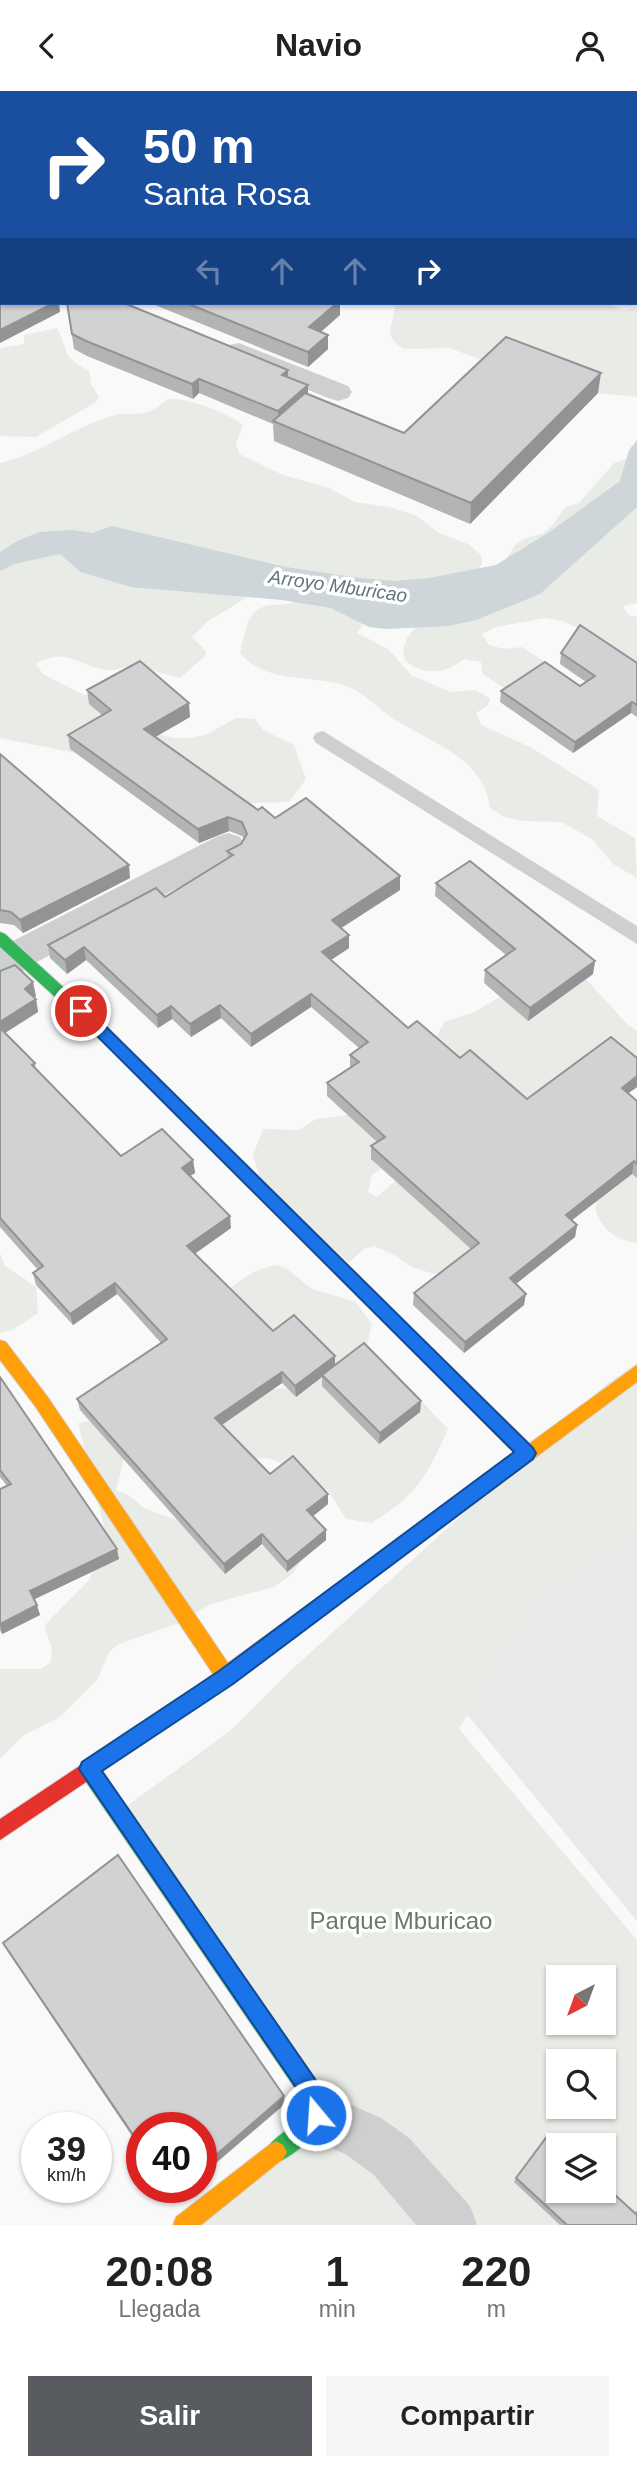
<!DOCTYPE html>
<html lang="es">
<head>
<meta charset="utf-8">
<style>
  :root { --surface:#fff; --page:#f6f6f6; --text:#222; --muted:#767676; --accent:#585c60 }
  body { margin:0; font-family:Arial,sans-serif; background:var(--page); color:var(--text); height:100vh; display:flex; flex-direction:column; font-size:26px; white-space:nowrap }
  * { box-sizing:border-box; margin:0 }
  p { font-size:23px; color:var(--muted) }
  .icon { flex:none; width:38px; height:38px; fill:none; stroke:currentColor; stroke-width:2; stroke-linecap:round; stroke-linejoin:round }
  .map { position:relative; height:2134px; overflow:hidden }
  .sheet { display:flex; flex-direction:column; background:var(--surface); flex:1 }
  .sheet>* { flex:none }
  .banner { position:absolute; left:0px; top:0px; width:637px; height:214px; box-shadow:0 2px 5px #0004; background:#1a4fa0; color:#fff; overflow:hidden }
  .needle { width:46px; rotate:221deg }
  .fabs { position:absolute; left:546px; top:1874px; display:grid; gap:14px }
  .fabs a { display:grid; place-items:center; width:70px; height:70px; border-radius:0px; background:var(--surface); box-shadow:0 2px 5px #0004; font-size:35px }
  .speed { position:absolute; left:21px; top:2021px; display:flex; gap:14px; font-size:35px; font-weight:700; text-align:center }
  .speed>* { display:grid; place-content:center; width:91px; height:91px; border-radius:50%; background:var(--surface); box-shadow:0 2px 5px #0004; line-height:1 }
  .speed small { font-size:18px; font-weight:400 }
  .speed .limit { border:10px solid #d22; background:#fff; color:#111 }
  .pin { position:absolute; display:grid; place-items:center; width:60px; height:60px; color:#fff; margin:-30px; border:4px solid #fff; border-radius:50%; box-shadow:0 2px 7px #0007 }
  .me { position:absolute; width:77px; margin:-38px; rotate:342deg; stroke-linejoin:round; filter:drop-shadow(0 0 5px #0008) }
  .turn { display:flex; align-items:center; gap:24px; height:147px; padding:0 28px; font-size:32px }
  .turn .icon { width:91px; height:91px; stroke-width:2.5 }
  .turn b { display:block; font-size:49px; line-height:60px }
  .lanes { display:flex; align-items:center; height:66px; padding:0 28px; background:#0003; justify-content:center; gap:35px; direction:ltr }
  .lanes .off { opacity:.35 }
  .eta { display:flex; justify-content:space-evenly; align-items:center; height:119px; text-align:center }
  .eta b { font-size:42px; font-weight:800; line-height:49px }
  .button { display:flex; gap:14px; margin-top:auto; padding:14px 28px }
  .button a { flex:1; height:80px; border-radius:0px; background:var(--accent); color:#fff; font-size:28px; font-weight:800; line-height:80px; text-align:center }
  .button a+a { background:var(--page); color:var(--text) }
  header { display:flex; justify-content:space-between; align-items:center; height:91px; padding:0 28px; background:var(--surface); font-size:32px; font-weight:800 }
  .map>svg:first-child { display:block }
  .built { fill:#e8e9e9 }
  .green { fill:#e8ebe6; fill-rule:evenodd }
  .water { fill:#ced6d9 }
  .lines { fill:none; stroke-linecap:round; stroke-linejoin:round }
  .fast-casing { stroke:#d5d6d7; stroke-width:2 }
  .slow-casing { stroke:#d5d6d7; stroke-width:2 }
  .jam-casing { stroke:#d5d6d7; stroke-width:2 }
  .lane { fill:#cecfd0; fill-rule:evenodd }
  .street { fill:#cecfd0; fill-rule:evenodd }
  .fast { fill:#30b455; fill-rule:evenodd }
  .slow { fill:#ff9f0a; fill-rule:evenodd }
  .jam { fill:#e5322d; fill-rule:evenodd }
  .wall { fill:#b3b5b5 }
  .shaded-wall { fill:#929394 }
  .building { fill:#d0d2d3; stroke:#929394; stroke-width:2 }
  .route { fill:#1a73e8; stroke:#114b97; stroke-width:2 }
  .labels { text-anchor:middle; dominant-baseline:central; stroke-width:7; stroke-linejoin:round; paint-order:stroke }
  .far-water-label { font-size:19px; font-style:italic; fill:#60757c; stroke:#fff }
  .near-park-label { font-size:24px; fill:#687a64; stroke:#fff }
</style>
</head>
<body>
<header><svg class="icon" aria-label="back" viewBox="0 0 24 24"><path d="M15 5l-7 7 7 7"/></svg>Navio<svg class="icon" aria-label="person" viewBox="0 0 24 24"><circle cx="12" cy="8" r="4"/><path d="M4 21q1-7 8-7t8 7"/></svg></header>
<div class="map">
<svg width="637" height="2134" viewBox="0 0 637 2134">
  <rect width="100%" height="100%" fill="#f9f9f9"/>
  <polygon class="built" points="637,1352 637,1830 391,1531"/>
  <g class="green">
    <polygon points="411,212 605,212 624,219 637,216 637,306 598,302 489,272 450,257 404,258 394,251 390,241 395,215"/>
    <path d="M 57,237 C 70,262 60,264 89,280 L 91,293 L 99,306 L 96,311 L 36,346 L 0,345 L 0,257 L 24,253 L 24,244 Z"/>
    <path d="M 168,308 C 190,307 226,321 243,334 L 236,353 L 239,363 L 283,384 L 329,397 L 355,411 L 389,416 L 417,425 L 439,442 L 468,453 L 481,464 L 482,474 L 472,483 L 249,505 L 207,531 L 192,546 L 206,560 L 205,565 L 180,587 C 164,583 147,577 131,576 C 124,575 117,580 109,579 C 79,577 67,554 36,573 L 43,583 L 84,604 L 117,607 L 156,642 L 174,647 L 191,647 L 208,643 L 236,627 L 255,628 L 263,639 L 294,654 L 306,688 L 289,711 L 252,712 L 81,663 L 0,647 L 0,372 C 40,363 73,336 112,325 C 122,321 134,324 144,322 C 153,320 161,313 168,308 Z"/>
    <path d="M 637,364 L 637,512 L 623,515 L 628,524 L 637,526 L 637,592 L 578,537 L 562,530 L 545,527 L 496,536 L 482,543 L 489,554 L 504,558 L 522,556 L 546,572 L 508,600 L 483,583 L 481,571 L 464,568 C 445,583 425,585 405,570 L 403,558 L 407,547 L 425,524 L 497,483 L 515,454 L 526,447 L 542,443 L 552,435 L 565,416 L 579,412 L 614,372 Z"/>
    <path d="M 301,508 L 367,527 L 357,542 L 388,558 L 411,584 L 450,601 L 476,599 L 490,608 L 488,614 L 476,622 L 481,634 L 530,656 L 599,699 L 597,725 L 635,747 L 637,787 L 613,773 L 592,748 L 561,731 L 524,730 L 504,726 L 490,717 C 485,668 431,651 395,629 C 380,619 368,605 351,597 C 313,581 269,596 240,562 C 245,541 247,515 273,514 C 283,513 291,514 301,508 Z"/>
    <polygon points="585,887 627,933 637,940 637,978 536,1007 484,1003 435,947 445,931 474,921 507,902"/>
    <polygon points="364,1014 402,1062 372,1084 368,1101 377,1106 398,1088 475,1157 445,1180 434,1183 412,1176 394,1164 374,1155 363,1158 349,1172 262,1093 253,1064 263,1038 299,1039 316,1028 348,1024"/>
    <path d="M 637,1077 L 637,1152 C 617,1150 599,1137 595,1116 L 604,1090 Z"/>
    <polygon points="0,1162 5,1175 36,1196 38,1222 12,1239 0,1242"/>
    <path d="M 278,1174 L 287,1178 L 312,1198 L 356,1211 L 372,1233 L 367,1254 L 373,1263 L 393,1280 L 448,1338 C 427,1385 417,1405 371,1432 L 346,1428 L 327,1398 L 315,1401 C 301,1389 277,1361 257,1368 C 250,1371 243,1377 237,1381 L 219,1340 L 236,1312 L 268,1299 L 281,1297 L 304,1300 L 313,1294 L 316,1284 L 221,1205 C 239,1190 254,1177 278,1174 Z"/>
    <path d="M 637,1272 L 637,1440 L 536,1507 L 459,1638 L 637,1849 L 637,2134 L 188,2134 L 335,2026 L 120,1720 L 230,1640 L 288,1582 L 604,1295 ZM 558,1886 L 604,1886 L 604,1932 L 558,1932 ZM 558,1970 L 604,1970 L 604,2016 L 558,2016 ZM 558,2054 L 604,2054 L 604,2100 L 558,2100 Z"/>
    <polygon points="90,1330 124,1367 116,1400 127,1403 144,1417 176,1429 232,1463 266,1454 300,1462 299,1473 292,1483 274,1496 211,1513 179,1532 119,1553 110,1560 97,1589 60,1626 24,1644 0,1668 0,1578 41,1578 51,1571 52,1557 44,1535 89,1489 107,1448 78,1332"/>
  </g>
  <polygon class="water" points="637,349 637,416 540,503 476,529 449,535 385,538 369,536 331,517 282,509 131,496 81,481 60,463 14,473 0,480 0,461 19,449 40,441 73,439 92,442 112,435 286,476 360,487 395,490 429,487 496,474 551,440 620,390 629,359"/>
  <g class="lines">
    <defs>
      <g id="fast">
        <polygon points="348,0 363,0 347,2"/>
        <polygon points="0,841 5,843 106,935 458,1283 460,1288 458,1293 452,1295 446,1293 96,943 0,856"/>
        <path d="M 89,1669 L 96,1671 L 323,2002 C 335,2031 300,2062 276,2072 L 269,2068 L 265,2061 C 274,2041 303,2037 305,2012 L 82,1685 L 79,1678 L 82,1671 Z"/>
      </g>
      <g id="slow">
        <polygon points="416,0 430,0 415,2"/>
        <polygon points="0,147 2,147 0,154"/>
        <polygon points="0,1249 6,1251 47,1305 228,1572 637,1274 637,1291 233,1592 204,1610 197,1607 195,1601 197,1595 213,1583 35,1315 0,1269"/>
        <polygon points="276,2050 283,2054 287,2061 283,2068 201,2134 173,2134 176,2126 269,2054"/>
      </g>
      <g id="jam">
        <polygon points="0,119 2,119 0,126"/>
        <polygon points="452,1281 458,1283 533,1356 536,1362 533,1368 527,1370 521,1368 446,1293 444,1288 446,1283"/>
        <polygon points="204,1592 211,1595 213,1601 211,1607 0,1749 0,1728"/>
      </g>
    </defs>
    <use href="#fast" class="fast-casing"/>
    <use href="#slow" class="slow-casing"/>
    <use href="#jam" class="jam-casing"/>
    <polygon class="lane" points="323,640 637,835 637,853 316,652 313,647 316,642"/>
    <g class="street">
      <polygon points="295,0 320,0 321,2 296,2"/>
      <polygon points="591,0 619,0 620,2 592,2"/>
      <rect x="635" y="4" width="2" height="14"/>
      <polygon points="0,154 2,155 2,171 0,170"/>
      <polygon points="239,252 348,295 352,301 348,307 338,310 328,307 229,266 225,260 229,254"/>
      <polygon points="228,742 240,746 245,755 240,764 33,873 13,887 0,891 0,858 7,853 216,746"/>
      <polygon points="316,1998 381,2027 409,2047 470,2115 477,2134 416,2134 373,2083 345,2063 298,2042 290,2024 298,2006"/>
    </g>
    <use href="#fast" class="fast"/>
    <use href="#slow" class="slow"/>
    <use href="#jam" class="jam"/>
  </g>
  <g class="wall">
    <polygon points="0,0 246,0 241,2 2,2 2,54 0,52"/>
    <polygon points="67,212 124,212 288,286 308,303 404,342 598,302 470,433 274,350 273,333 199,302 193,308 87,265 74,258"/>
    <polygon points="150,212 340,212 340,224 321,241 328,244 328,258 308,276"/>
    <polygon points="561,562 637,572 637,626 631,622 573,662 500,611 501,600 580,595 586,591 560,573"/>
    <polygon points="87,599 190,626 155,646 258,719 275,727 400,799 341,837 349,857 331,869 408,937 527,1008 637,967 637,996 628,1002 637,1010 637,1087 632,1083 572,1129 577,1134 575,1146 516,1193 524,1214 464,1262 413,1214 414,1202 471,1158 371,1068 371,1055 377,1051 327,1005 327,992 350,977 350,964 359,957 311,916 251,956 221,927 191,946 172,928 158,937 86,869 67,883 50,867 48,854 165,806 228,767 227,760 241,753 244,748 242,745 229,740 199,752 70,658 68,644 102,624 89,613"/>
    <polygon points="0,663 130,787 23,842 14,834 0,832"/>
    <polygon points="436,792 595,870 593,883 528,930 484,892 485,879 506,864 435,805"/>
    <polygon points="0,880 36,905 33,906 36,908 38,921 5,942 35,972 36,978 121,1065 193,1069 195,1082 190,1085 231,1137 195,1162 273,1240 335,1265 335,1274 421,1310 420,1321 379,1353 322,1295 322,1286 296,1306 282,1292 222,1334 270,1383 328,1413 313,1425 326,1439 326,1449 287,1481 262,1453 225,1483 80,1319 77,1308 161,1252 117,1203 73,1234 36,1194 33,1182 38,1179 0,1136"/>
    <polygon points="0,1286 119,1468 34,1508 40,1524 2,1543 0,1539 0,1398 7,1395 0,1386"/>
    <polygon points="3,1852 285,2013 142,2037 142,2060 8,1861"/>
    <polygon points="516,2087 635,2123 637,2120 637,2134 560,2134 514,2091"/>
  </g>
  <g class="shaded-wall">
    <polygon points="191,0 246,0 241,2 185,2"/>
    <polygon points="54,212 59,212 60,221 0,252 0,239"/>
    <polygon points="337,212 340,212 340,224 309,251 309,236"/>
    <polygon points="328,244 328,258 308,276 308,261"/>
    <polygon points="288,279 288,293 282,284"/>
    <polygon points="601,282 598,302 470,433 471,412"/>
    <polygon points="199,288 199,302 193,308 192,293"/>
    <polygon points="308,294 308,309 279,332 278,320"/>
    <polygon points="632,611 631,622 573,662 575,651"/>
    <polygon points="189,612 190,626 145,652 144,638"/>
    <polygon points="228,726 229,740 199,752 198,738"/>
    <polygon points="129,774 130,787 23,842 20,829"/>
    <polygon points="400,785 400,799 332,843 332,829"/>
    <polygon points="349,844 349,857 322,875 322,861"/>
    <polygon points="84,856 86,869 67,883 65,869"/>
    <polygon points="595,870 593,883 528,930 530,917"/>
    <polygon points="33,891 36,905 27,911 25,898"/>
    <polygon points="311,903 311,916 251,956 251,943"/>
    <polygon points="36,908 38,921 0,945 0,931"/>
    <polygon points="220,914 221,927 191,946 190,933"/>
    <polygon points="171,915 172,928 158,937 157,924"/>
    <polygon points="637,985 637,996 619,1009 622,997"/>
    <polygon points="193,1069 195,1082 183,1089 182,1077"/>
    <polygon points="634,1070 632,1083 563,1136 566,1124"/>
    <polygon points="230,1125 231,1137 189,1167 187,1155"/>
    <polygon points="577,1134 575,1146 508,1199 510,1187"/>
    <polygon points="115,1192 117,1203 73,1234 70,1223"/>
    <polygon points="526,1203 524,1214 464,1262 465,1251"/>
    <polygon points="335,1265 335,1276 322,1284 322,1286 296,1306 295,1295"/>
    <polygon points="282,1281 282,1292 216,1338 215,1327"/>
    <polygon points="421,1310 420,1321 379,1353 380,1342"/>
    <polygon points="328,1403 328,1413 308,1429 307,1419"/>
    <polygon points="326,1439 326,1449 287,1481 287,1471"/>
    <polygon points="262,1443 262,1453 225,1483 224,1473"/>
    <polygon points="117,1458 119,1468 33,1509 30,1500"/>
    <polygon points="37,1514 40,1524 2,1543 0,1533"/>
    <polygon points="284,2005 285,2013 201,2085 201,2077"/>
    <polygon points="175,2096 187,2096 173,2106 171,2099"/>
  </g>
  <g class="building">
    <polygon points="0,0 191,0 185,2 2,2 2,38 0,37"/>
    <polygon points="461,0 486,0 490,2 458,2"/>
    <polygon points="2,166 2,212 54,212 0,239 0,167"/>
    <polygon points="67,212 124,212 288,279 282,284 308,294 278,320 199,288 192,293 86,250 72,243"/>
    <polygon points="186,212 337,212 309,236 328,244 308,261"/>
    <polygon points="506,246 601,282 471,412 273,330 305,302 404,342"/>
    <polygon points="580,534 637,572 637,614 632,611 575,651 501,600 545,571 580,595 595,585 561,562"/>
    <polygon points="140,570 189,612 144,638 258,719 262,716 275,727 306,707 400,785 332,829 349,844 322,861 408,937 417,930 460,967 470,959 527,1008 611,946 637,967 637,985 622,997 637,1010 637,1073 634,1070 566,1124 577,1134 510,1187 526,1203 465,1251 414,1202 479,1152 371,1055 385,1046 327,992 359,971 350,964 368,951 311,903 251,943 220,914 190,933 171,915 157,924 84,856 65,869 48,854 156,797 165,806 233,764 227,760 241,753 247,743 242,731 228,726 198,738 68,644 111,619 87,599"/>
    <polygon points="0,663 129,774 20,829 11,821 0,819"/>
    <polygon points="470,770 595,870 530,917 485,879 515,858 436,792"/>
    <polygon points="15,874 33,891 25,898 36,908 0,931 0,880"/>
    <polygon points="0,937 35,972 32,974 121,1065 162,1038 193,1069 182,1077 230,1125 187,1155 273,1240 294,1224 335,1265 295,1295 282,1281 215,1327 270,1383 293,1365 328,1403 307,1419 326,1439 287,1471 262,1443 224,1473 77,1308 167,1248 115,1192 70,1223 33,1182 43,1175 0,1127"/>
    <polygon points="364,1252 421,1310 380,1342 322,1284"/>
    <polygon points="0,1286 117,1458 30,1500 37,1514 0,1533 0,1398 11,1393 0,1379"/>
    <polygon points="118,1764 284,2005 201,2077 201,2037 142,2037 142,2057 3,1852"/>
    <polygon points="548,2044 560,2054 558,2054 558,2100 604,2100 604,2094 636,2123 637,2121 637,2134 567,2134 516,2087"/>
  </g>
  <path class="route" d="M 81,914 L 86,916 L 533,1357 L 536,1362 L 533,1368 L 233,1593 L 102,1680 L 324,2001 C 328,2012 328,2022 323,2032 L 316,2035 L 308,2032 L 306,2011 L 79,1678 L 82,1671 L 219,1580 L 514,1361 L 76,924 L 73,920 L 76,916 Z"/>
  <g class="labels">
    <g class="far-water-label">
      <text transform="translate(338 495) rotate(8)">Arroyo Mburicao</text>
    </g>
    <g class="near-park-label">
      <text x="401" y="1829">Parque Mburicao</text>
    </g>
  </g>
</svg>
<div class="fabs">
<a><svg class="needle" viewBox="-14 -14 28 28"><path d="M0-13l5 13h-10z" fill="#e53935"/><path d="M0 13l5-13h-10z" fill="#767676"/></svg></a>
<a><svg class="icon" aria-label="search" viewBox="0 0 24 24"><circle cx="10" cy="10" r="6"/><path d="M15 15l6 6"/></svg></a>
<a><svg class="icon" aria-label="layers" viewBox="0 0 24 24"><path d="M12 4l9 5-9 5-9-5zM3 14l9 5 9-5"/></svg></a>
</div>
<div class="speed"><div>39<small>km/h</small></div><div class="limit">40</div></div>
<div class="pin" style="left:81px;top:920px;background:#d93025"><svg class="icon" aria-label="arrive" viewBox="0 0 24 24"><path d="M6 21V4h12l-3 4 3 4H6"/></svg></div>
<svg class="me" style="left:316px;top:2024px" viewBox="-20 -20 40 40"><circle r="17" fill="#1a73e8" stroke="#fff" stroke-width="3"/><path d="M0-11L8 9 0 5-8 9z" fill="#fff"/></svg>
<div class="banner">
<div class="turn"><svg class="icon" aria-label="right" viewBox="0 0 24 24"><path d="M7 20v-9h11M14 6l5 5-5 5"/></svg><div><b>50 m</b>Santa Rosa</div></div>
<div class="lanes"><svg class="icon off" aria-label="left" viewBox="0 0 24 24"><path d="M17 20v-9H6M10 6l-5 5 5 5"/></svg><svg class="icon off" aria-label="ahead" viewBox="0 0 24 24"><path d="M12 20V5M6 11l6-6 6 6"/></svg><svg class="icon off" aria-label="ahead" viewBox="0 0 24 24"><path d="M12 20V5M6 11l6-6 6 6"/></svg><svg class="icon" aria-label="right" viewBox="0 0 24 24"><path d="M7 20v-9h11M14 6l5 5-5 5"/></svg></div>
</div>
</div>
<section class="sheet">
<div class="eta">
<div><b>20:08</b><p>Llegada</p></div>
<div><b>1</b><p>min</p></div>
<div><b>220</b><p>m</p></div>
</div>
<div class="button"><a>Salir</a><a>Compartir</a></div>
</section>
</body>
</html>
